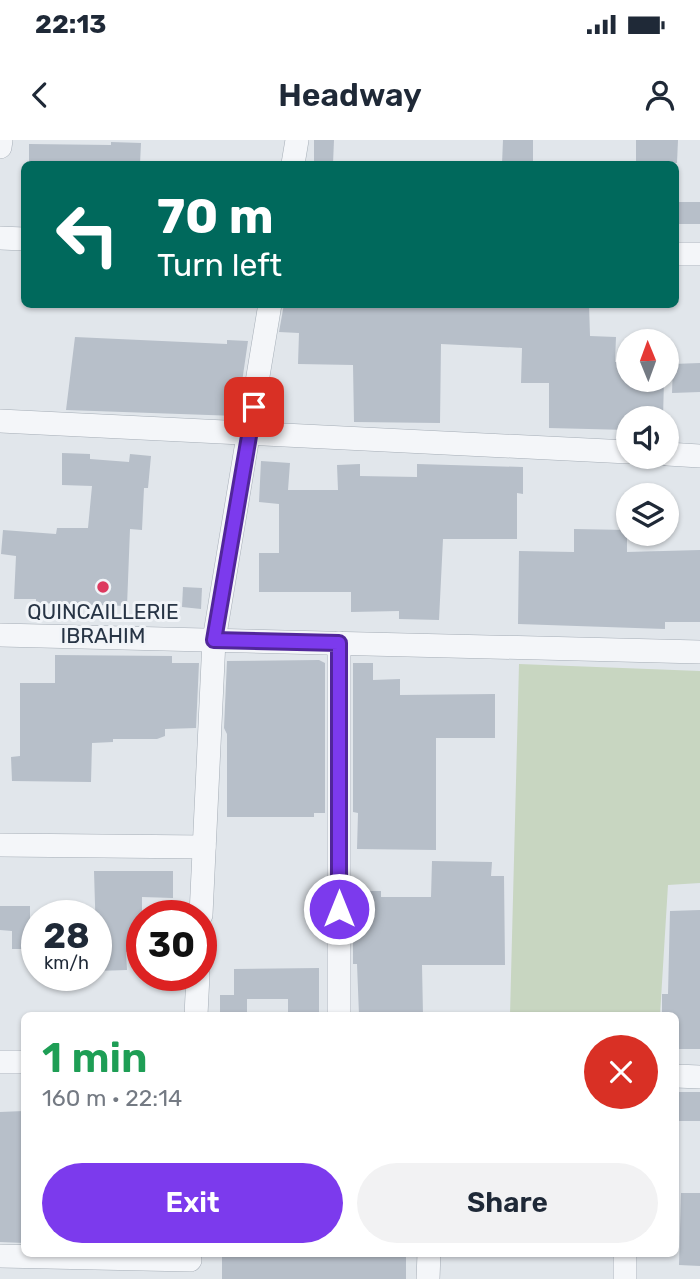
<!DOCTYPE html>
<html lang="en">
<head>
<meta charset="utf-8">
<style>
  :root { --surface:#fff; --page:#f2f2f3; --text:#1f2937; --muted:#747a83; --accent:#7c3aed }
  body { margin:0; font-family:Rubik,sans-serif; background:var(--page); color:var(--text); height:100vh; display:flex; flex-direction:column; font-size:26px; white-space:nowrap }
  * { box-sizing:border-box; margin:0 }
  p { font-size:23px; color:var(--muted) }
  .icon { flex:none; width:38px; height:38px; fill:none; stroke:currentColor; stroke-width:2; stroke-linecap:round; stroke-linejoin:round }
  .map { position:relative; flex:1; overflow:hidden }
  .side { position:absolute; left:21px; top:872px; width:658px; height:245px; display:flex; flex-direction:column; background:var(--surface); border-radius:10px; box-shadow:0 2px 5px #0004 }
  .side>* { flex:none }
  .hud { position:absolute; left:21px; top:21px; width:658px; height:147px; border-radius:10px; box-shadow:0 2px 5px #0004; background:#00695c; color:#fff; overflow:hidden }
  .needle { width:46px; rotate:359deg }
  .tools { position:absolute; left:616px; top:189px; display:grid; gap:14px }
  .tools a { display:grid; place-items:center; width:63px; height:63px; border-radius:50%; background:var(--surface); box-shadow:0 2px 5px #0004; font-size:35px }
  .speed { position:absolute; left:21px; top:760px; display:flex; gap:14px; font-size:35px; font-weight:700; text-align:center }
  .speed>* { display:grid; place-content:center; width:91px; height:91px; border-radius:50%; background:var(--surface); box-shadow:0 2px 5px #0004; line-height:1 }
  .speed small { font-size:18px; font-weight:400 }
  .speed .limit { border:10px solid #d22; background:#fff; color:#111 }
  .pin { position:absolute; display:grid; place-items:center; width:60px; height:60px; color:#fff; margin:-30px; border-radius:14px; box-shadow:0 4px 10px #0006 }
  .me { position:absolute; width:77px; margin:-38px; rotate:0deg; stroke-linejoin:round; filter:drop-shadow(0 0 5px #0008) }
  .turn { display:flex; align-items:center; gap:24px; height:147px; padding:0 21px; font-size:32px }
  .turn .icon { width:91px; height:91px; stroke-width:2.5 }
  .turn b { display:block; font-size:49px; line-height:60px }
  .round { display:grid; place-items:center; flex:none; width:74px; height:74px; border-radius:37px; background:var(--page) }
  .headline { display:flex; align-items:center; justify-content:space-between; height:119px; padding:0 21px }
  h1 { font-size:42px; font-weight:600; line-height:52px; color:#1e9e55 }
  .button { display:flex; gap:14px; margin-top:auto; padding:14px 21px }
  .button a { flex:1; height:80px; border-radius:42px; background:var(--accent); color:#fff; font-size:28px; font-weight:600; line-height:80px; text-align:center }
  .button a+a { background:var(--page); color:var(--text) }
  .status { display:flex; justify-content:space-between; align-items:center; height:49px; padding:0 35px; background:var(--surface); direction:ltr }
  .status svg { height:19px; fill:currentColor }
  header { display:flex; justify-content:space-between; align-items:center; height:91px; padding:0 21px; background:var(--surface); font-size:32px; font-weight:600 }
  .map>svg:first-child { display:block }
  .green { fill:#c8d6c1 }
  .building { fill:#b7bfc9 }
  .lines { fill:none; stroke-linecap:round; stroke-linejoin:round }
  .street-casing { stroke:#a5adb6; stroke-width:24 }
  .street { stroke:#f4f6f9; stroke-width:23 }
  .route-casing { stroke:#51269a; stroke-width:18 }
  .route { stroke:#7c3aed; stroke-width:12 }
  .poi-dot { fill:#dd395f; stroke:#f1f4f8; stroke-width:2.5 }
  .labels { text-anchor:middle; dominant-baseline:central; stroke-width:6; stroke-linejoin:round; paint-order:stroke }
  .poi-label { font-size:21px; fill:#273445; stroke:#f1f4f8 }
</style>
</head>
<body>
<div class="status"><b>22:13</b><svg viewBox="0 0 49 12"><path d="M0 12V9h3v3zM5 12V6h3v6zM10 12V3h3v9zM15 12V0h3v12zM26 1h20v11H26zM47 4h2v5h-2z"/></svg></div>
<header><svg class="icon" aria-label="back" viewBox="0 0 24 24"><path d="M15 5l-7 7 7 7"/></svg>Headway<svg class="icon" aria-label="person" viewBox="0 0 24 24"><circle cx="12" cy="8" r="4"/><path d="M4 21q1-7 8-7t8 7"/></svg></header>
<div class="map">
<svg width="700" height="1139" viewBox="0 0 700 1139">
  <rect width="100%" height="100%" fill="#e1e6eb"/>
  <polygon class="green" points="519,524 700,531 700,743 668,745 660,875 510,875"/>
  <g class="building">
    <polygon points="314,0 334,0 333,24 314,24"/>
    <polygon points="503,0 533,0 533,24 502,24"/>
    <polygon points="636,0 678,0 677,23 636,22"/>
    <polygon points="111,2 141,3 140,24 29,24 29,4 111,5"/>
    <rect x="676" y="62" width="24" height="22"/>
    <polygon points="284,164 589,164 590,196 616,197 615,222 628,222 628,240 664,240 663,278 628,278 628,290 549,288 549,243 521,243 522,208 441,204 440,283 354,282 353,225 298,224 299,193 279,192"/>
    <polygon points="75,197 227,204 227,200 248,201 237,276 66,270"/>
    <polygon points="700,223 700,252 672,253 673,224"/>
    <polygon points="62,313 90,314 90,319 129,322 130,314 151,316 148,348 144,348 142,390 130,389 127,466 36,463 36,459 14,459 16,416 1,414 3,390 56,394 57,388 88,388 92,346 62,345"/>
    <polygon points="261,321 290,323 288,350 338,350 337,325 360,324 360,336 417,337 417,324 523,327 523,354 517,353 517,399 443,399 439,480 399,479 399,471 351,472 351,452 259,452 259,413 279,413 279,364 259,362"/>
    <polygon points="574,389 627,390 627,412 700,410 700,482 665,482 665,489 518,484 519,411 574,412"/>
    <polygon points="183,447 202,448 201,469 182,467"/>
    <polygon points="55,515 172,516 172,523 199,523 196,588 165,589 165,596 157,599 113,599 113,602 92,603 91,642 12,641 11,617 20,616 20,543 55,543"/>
    <polygon points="319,520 325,523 325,673 314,673 314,677 227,677 227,594 224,588 227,521"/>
    <polygon points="353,523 373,523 373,540 400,539 400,555 495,554 495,598 436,598 436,710 357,709 358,673 353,672"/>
    <polygon points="432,721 492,722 491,736 504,736 505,825 422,825 423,875 359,875 357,824 353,824 353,751 381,751 381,757 431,757"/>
    <polygon points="94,731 173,731 173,758 142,757 142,812 126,812 127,830 97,831"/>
    <polygon points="0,766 30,766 30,779 37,779 37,809 12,809 12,791 0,790"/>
    <polygon points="700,770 700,909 676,909 676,875 662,875 662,854 668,854 670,771"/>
    <polygon points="319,828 319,875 288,875 288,859 247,859 247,875 220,875 220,855 234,855 234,829"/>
    <rect x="678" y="952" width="22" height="29"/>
    <polygon points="24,971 24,1103 0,1102 0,972"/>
    <polygon points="681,1053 700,1053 700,1126 679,1125"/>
    <rect x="222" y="1113" width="184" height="26"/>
  </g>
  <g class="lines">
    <defs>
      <g id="street">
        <polyline points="0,7 1,0"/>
        <polyline points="293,24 297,0"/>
        <polyline points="0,98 24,99"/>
        <polyline points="676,114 700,114"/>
        <polyline points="0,281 628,312"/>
        <polyline points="667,314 700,316"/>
        <polyline points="0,495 700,512"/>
        <polyline points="0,705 204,707"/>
        <polyline points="201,775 214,500 270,164"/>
        <polyline points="196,875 198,835"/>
        <polyline points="339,875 339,503"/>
        <polyline points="0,922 24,922"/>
        <polyline points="676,936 700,937"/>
        <polyline points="0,1116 190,1120"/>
        <polyline points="428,1139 429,1113"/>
        <polyline points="625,1139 625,1113"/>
      </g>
    </defs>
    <use href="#street" class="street-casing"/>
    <use href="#street" class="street"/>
  </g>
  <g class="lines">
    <defs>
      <polyline id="route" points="254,267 214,500 339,503 339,769"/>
    </defs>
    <use href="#route" class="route-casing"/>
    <use href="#route" class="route"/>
  </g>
  <circle class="poi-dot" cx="103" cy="447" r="7"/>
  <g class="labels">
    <g class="poi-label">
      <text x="103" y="471">QUINCAILLERIE<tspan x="103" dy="24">IBRAHIM</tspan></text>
    </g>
  </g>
</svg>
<div class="tools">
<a><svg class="needle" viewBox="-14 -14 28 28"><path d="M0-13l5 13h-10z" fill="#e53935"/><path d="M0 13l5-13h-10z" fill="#747a83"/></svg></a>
<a><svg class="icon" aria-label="sound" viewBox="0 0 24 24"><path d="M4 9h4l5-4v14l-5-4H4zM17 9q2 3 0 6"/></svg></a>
<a><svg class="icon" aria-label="layers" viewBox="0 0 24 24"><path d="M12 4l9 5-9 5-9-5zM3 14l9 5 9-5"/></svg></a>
</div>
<div class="speed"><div>28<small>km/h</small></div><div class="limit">30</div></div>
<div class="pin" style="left:254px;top:267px;background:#d93025"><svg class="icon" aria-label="arrive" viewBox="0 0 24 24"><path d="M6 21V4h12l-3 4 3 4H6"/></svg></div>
<svg class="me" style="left:339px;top:769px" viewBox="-20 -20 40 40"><circle r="17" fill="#7c3aed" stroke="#fff" stroke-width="3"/><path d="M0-11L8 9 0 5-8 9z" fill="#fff"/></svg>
<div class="hud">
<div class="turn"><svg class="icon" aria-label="left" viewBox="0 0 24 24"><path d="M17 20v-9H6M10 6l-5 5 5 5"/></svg><div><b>70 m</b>Turn left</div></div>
</div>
<section class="side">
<div class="headline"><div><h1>1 min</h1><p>160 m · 22:14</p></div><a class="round" style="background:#d93025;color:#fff"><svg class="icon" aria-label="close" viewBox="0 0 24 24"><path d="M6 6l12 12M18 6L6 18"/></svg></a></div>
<div class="button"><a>Exit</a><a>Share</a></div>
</section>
</div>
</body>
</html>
